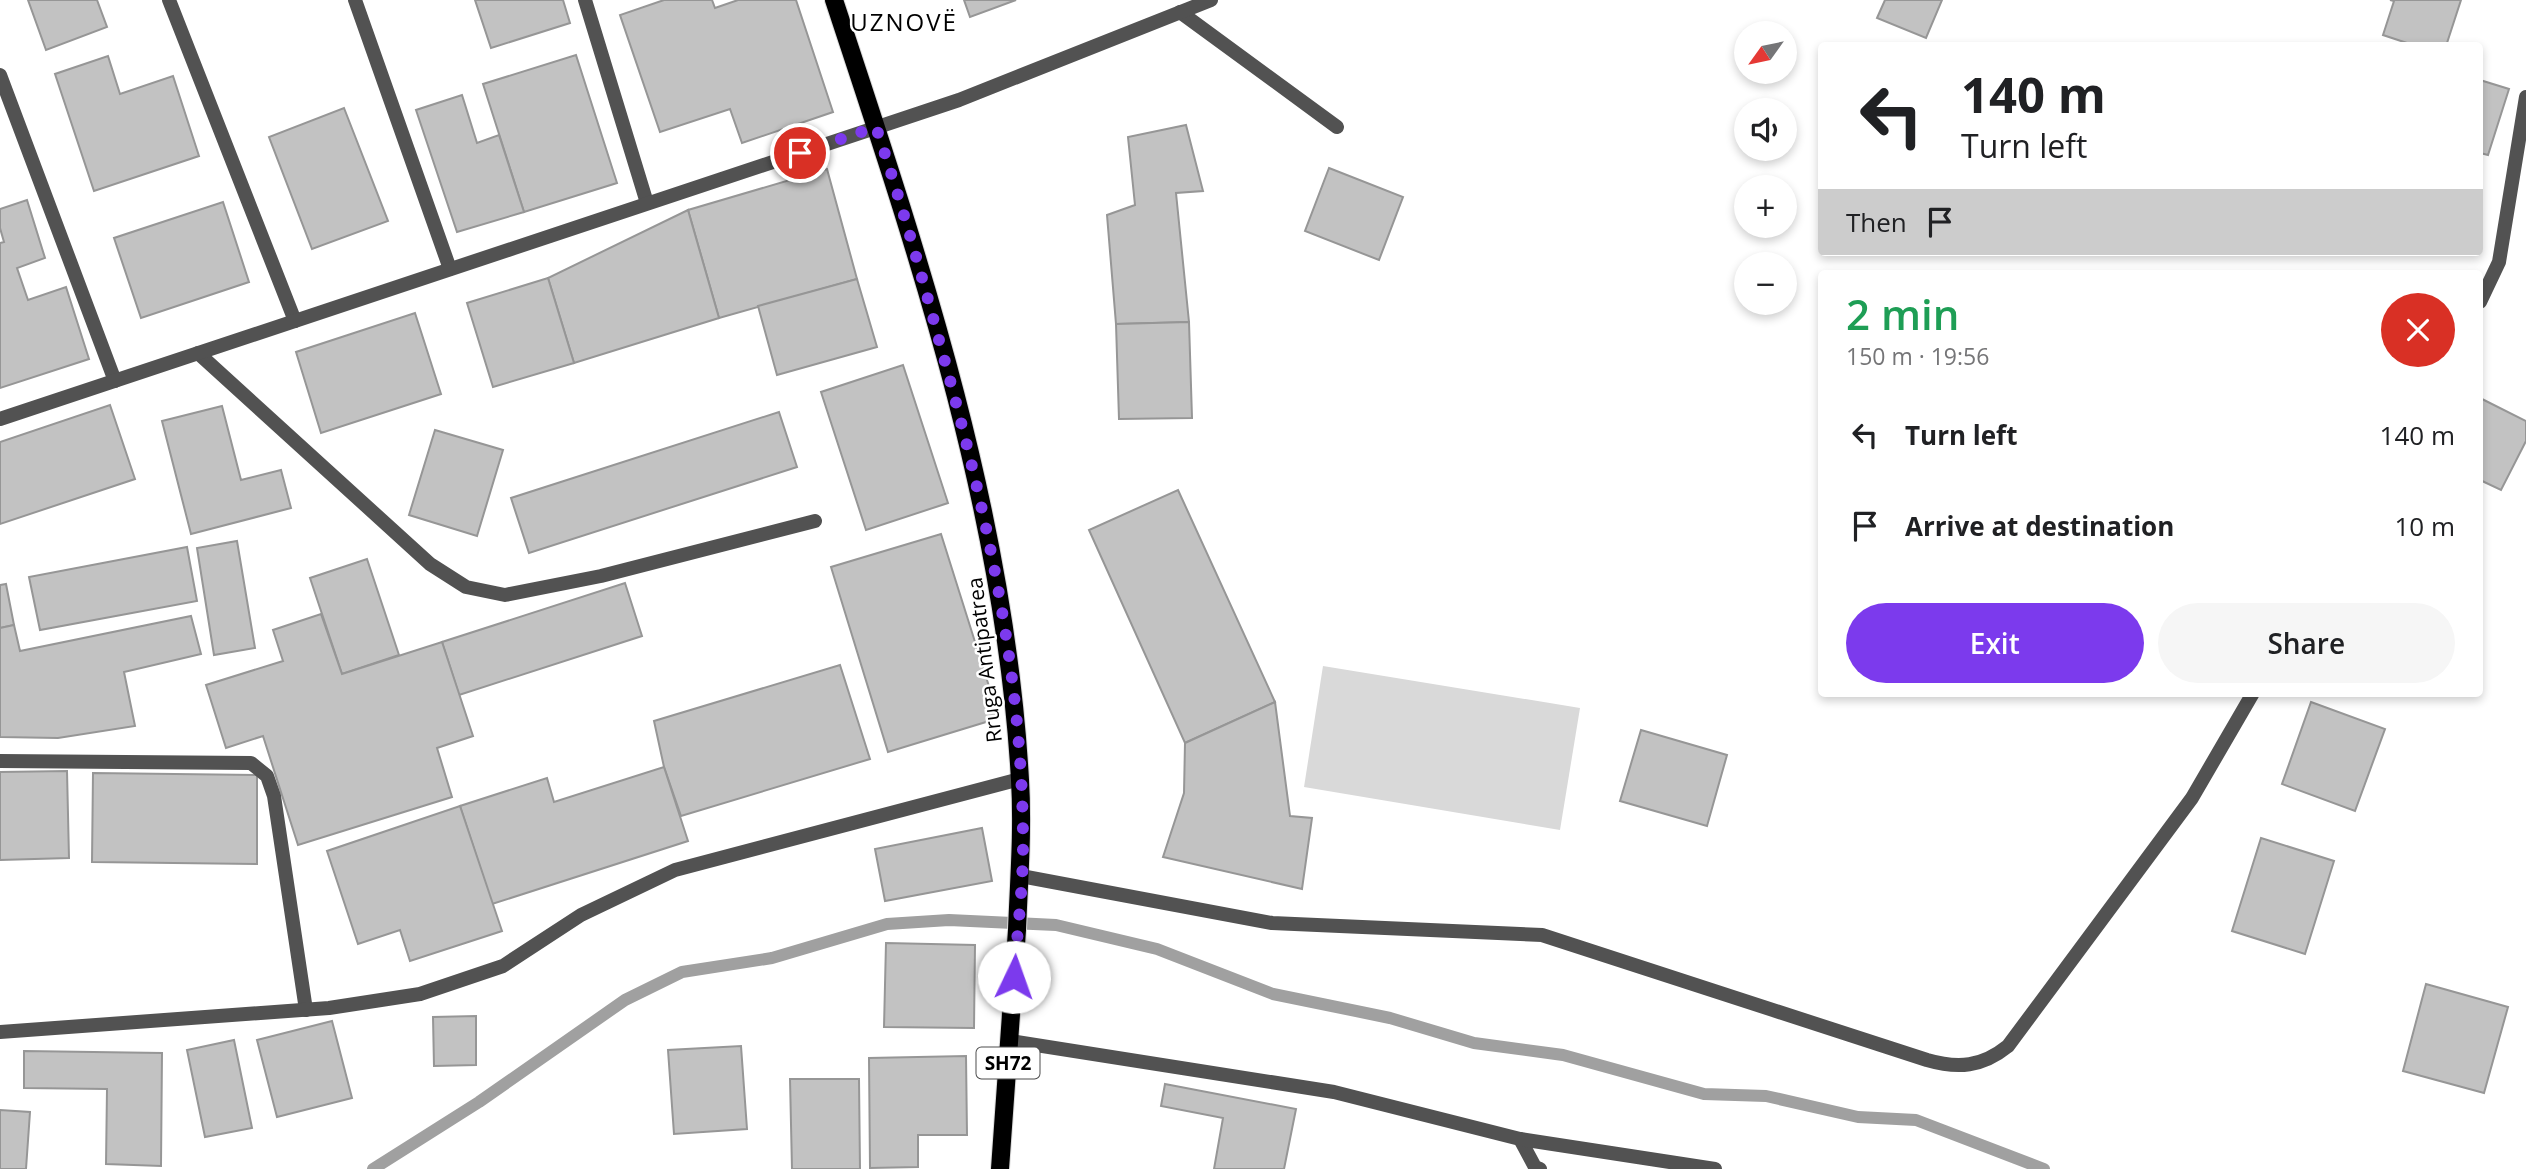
<!DOCTYPE html>
<html lang="en">
<head>
<meta charset="utf-8">
<style>
  :root { --surface:#fff; --page:#f6f6f6; --text:#202124; --muted:#757577; --accent:#7c3aed }
  body { margin:0; font-family:"Open Sans",sans-serif; background:var(--page); color:var(--text); height:100vh; display:flex; flex-direction:column; font-size:26px; white-space:nowrap }
  * { box-sizing:border-box; margin:0 }
  p { font-size:23px; color:var(--muted) }
  .icon { flex:none; width:38px; height:38px; fill:none; stroke:currentColor; stroke-width:2; stroke-linecap:round; stroke-linejoin:round }
  .map { position:relative; flex:1; overflow:hidden }
  .drawer { position:absolute; left:1818px; top:270px; width:665px; height:427px; display:flex; flex-direction:column; background:var(--surface); border-radius:7px; box-shadow:0 4px 10px #0003 }
  .drawer>* { flex:none }
  .top-card { position:absolute; left:1818px; top:42px; width:665px; height:214px; border-radius:7px; box-shadow:0 4px 10px #0003; background:#fff; color:var(--text); overflow:hidden }
  .needle { width:46px; rotate:237deg }
  .tools { position:absolute; left:1734px; top:21px; display:grid; gap:14px }
  .tools a { display:grid; place-items:center; width:63px; height:63px; border-radius:50%; background:var(--surface); box-shadow:0 4px 10px #0003; font-size:35px }
  .pin { position:absolute; display:grid; place-items:center; width:60px; height:60px; color:#fff; margin:-30px; border:4px solid #fff; border-radius:50%; box-shadow:0 2px 7px #0007 }
  .me { position:absolute; width:77px; margin:-38px; rotate:3deg; stroke-linejoin:round; filter:drop-shadow(0 0 5px #0008) }
  .turn { display:flex; align-items:center; gap:24px; height:147px; padding:0 28px; font-size:32px }
  .turn .icon { width:91px; height:91px; stroke-width:2.5 }
  .turn b { display:block; font-size:49px; line-height:60px }
  .then { display:flex; align-items:center; height:66px; padding:0 28px; background:#0003; gap:14px; font-size:26px }
  .round { display:grid; place-items:center; flex:none; width:74px; height:74px; border-radius:37px; background:var(--page) }
  .head { display:flex; align-items:center; justify-content:space-between; height:119px; padding:0 28px }
  h1 { font-size:42px; font-weight:600; line-height:52px; color:#1e9e55 }
  .action { display:flex; gap:14px; margin-top:auto; padding:14px 28px }
  .action a { flex:1; height:80px; border-radius:42px; background:var(--accent); color:#fff; font-size:28px; font-weight:600; line-height:80px; text-align:center }
  .action a+a { background:var(--page); color:var(--text) }
  ul { padding:0; list-style:none }
  li { display:flex; align-items:center; gap:21px; height:91px; padding:0 28px }
  li div { flex:1 }
  li b { display:block; font-size:26px }
  li em { font-style:normal }
  .map>svg:first-child { display:block }
  .green { fill:#d9d9d9 }
  .lines { fill:none; stroke-linecap:round; stroke-linejoin:round }
  .stream { stroke:#a0a0a0; stroke-width:12 }
  .building { fill:#c2c2c2; stroke:#969696; stroke-width:2 }
  .primary-casing { stroke:#dbdbdb; stroke-width:20 }
  .service { stroke:#525252; stroke-width:14 }
  .minor { stroke:#525252; stroke-width:14 }
  .primary { stroke:#000; stroke-width:18 }
  .route { stroke:#7c3aed; stroke-width:12; stroke-dasharray:0 21.6 }
  .labels { text-anchor:middle; dominant-baseline:central; stroke-width:5; stroke-linejoin:round; paint-order:stroke }
  .shield { fill:#fff; stroke:#4c4c4c; stroke-width:2 }
  .shield-label { font-size:19px; font-weight:bold; fill:#000 }
  .street-label { font-size:21px; fill:#000; stroke:#fff }
  .quarter-label { font-size:24px; letter-spacing:2px; fill:#000; stroke:#fff }
</style>
</head>
<body>
<div class="map">
<svg width="2526" height="1169" viewBox="0 0 2526 1169">
  <rect width="100%" height="100%" fill="#fff"/>
  <polygon class="green" points="1323,666 1580,708 1560,830 1304,787"/>
  <g class="lines">
    <polyline class="stream" points="373,1169 479,1102 625,1000 682,972 772,958 887,924 949,920 1056,925 1157,949 1273,994 1390,1018 1474,1043 1563,1055 1704,1094 1766,1096 1858,1117 1916,1120 2044,1169"/>
  </g>
  <g class="building">
    <polygon points="28,0 97,0 107,27 46,50"/>
    <polygon points="475,0 563,0 570,23 491,48"/>
    <polygon points="664,0 712,0 715,8 738,0 796,0 833,112 742,143 730,109 660,132 620,15"/>
    <polygon points="964,0 1016,0 970,17"/>
    <polygon points="1885,0 1942,0 1926,38 1877,18"/>
    <polygon points="2390,0 2461,0 2446,46 2416,46 2383,35 2394,1"/>
    <polygon points="576,55 617,183 524,212 483,84"/>
    <polygon points="108,56 120,94 173,76 199,156 94,191 55,74"/>
    <polygon points="2480,80 2509,89 2488,155 2480,153"/>
    <polygon points="462,95 477,143 499,135 524,212 457,232 416,110"/>
    <polygon points="344,108 388,221 312,249 269,137"/>
    <polygon points="1186,125 1203,191 1176,193 1189,322 1116,324 1107,215 1135,205 1128,137"/>
    <polygon points="1329,168 1403,197 1379,260 1305,231"/>
    <polygon points="827,169 857,279 719,318 688,210"/>
    <polygon points="27,200 45,258 17,268 28,300 66,287 89,359 0,388 0,243 4,242 0,228 0,209"/>
    <polygon points="223,202 249,282 141,318 114,238"/>
    <polygon points="688,210 719,318 574,363 548,278"/>
    <polygon points="548,278 574,363 493,387 467,303"/>
    <polygon points="857,279 877,347 777,375 758,306"/>
    <polygon points="415,313 441,394 321,433 296,352"/>
    <polygon points="1189,322 1192,418 1119,419 1116,324"/>
    <polygon points="903,365 948,503 866,530 821,392"/>
    <polygon points="2480,398 2526,421 2526,441 2501,490 2480,480"/>
    <polygon points="110,405 135,479 0,524 0,442"/>
    <polygon points="222,406 241,480 281,470 291,508 191,534 162,421"/>
    <polygon points="779,412 797,467 529,553 511,498"/>
    <polygon points="435,430 503,450 477,536 409,515"/>
    <polygon points="1178,490 1275,702 1185,743 1089,530"/>
    <polygon points="941,534 999,718 888,752 831,567"/>
    <polygon points="237,541 255,648 214,655 197,548"/>
    <polygon points="187,547 197,601 40,630 29,577"/>
    <polygon points="367,559 399,655 342,674 310,578"/>
    <polygon points="625,583 642,636 459,695 442,642"/>
    <polygon points="6,584 14,625 0,628 0,585"/>
    <polygon points="321,614 342,674 442,642 473,736 437,748 452,797 298,845 263,736 226,748 206,685 283,661 273,630"/>
    <polygon points="191,616 201,654 124,672 135,726 58,738 0,737 0,628 14,625 20,651"/>
    <polygon points="840,665 870,759 681,816 664,767 654,721"/>
    <polygon points="1275,702 1290,816 1312,818 1302,889 1163,857 1184,793 1185,743"/>
    <polygon points="2311,702 2385,729 2355,811 2282,784"/>
    <polygon points="1641,730 1727,755 1707,826 1620,801"/>
    <polygon points="664,767 688,841 492,904 460,806 547,778 554,802"/>
    <polygon points="67,771 69,858 0,860 0,772"/>
    <polygon points="93,773 257,775 257,864 92,862"/>
    <polygon points="460,806 502,931 410,961 400,930 358,944 327,851"/>
    <polygon points="982,828 992,881 885,901 875,849"/>
    <polygon points="2261,838 2334,861 2305,954 2232,931"/>
    <polygon points="886,943 975,945 974,1028 884,1027"/>
    <polygon points="2426,984 2508,1007 2484,1093 2403,1071"/>
    <polygon points="476,1016 476,1065 434,1066 433,1017"/>
    <polygon points="332,1021 352,1098 277,1117 257,1040"/>
    <polygon points="234,1040 252,1128 205,1137 187,1050"/>
    <polygon points="741,1046 747,1129 674,1134 668,1050"/>
    <polygon points="24,1051 162,1053 161,1166 106,1164 107,1089 24,1088"/>
    <polygon points="966,1056 967,1135 918,1135 918,1167 870,1168 869,1058"/>
    <polygon points="790,1079 859,1079 860,1169 792,1169"/>
    <polygon points="1165,1084 1296,1109 1284,1169 1214,1169 1223,1118 1161,1106"/>
    <polygon points="0,1110 30,1112 26,1169 0,1169"/>
  </g>
  <g class="lines">
    <defs>
      <path id="primary" d="M 834,0 C 918,254 1005,511 1020,780 C 1023,830 1019,879 1017,930 C 1012,1009 1006,1089 1000,1169"/>
    </defs>
    <use href="#primary" class="primary-casing"/>
    <g class="service">
      <polyline points="355,0 450,269"/>
      <polyline points="1180,12 1337,127"/>
      <polyline points="198,353 430,564 466,587 505,595 601,576 815,521"/>
      <polyline points="1520,1139 1535,1167 1540,1169"/>
    </g>
    <g class="minor">
      <polyline points="169,0 295,321"/>
      <polyline points="585,0 647,203"/>
      <polyline points="0,75 115,381"/>
      <polyline points="2480,302 2499,262 2526,97"/>
      <polyline points="0,419 959,100 1211,0"/>
      <polyline points="0,761 251,763 267,776 274,796 306,1010"/>
      <path d="M 1021,876 L 1272,923 L 1542,935 L 1927,1060 C 1958,1069 1982,1067 2008,1046 L 2192,798 L 2253,693"/>
      <polyline points="0,1032 329,1008 420,994 503,966 581,915 675,870 1020,779"/>
      <polyline points="1010,1041 1334,1092 1520,1139 1715,1169"/>
    </g>
    <use href="#primary" class="primary"/>
  </g>
  <g class="lines">
    <path class="route" d="M 800,153 L 876,127 C 900,198 920,269 939,340 C 985,505 1023,673 1023,845 C 1023,889 1017,934 1014,977"/>
  </g>
  <g class="labels">
    <rect class="shield" x="976.5" y="1047.5" width="63" height="31" rx="5"/>
    <g class="shield-label">
      <text x="1008" y="1063">SH72</text>
    </g>
    <g class="street-label">
      <text transform="translate(984 660) rotate(-97)">Rruga Antipatrea</text>
    </g>
    <g class="quarter-label">
      <text x="904" y="21">UZNOVË</text>
    </g>
  </g>
</svg>
<div class="tools">
<a><svg class="needle" viewBox="-14 -14 28 28"><path d="M0-13l5 13h-10z" fill="#e53935"/><path d="M0 13l5-13h-10z" fill="#757577"/></svg></a>
<a><svg class="icon" aria-label="sound" viewBox="0 0 24 24"><path d="M4 9h4l5-4v14l-5-4H4zM17 9q2 3 0 6"/></svg></a>
<a>+</a>
<a>−</a>
</div>
<div class="pin" style="left:800px;top:153px;background:#d93025"><svg class="icon" aria-label="arrive" viewBox="0 0 24 24"><path d="M6 21V4h12l-3 4 3 4H6"/></svg></div>
<svg class="me" style="left:1014px;top:977px" viewBox="-20 -20 40 40"><circle r="19" fill="#fff"/><path d="M0-13L10 11 0 6-10 11z" fill="#7c3aed"/></svg>
<div class="top-card">
<div class="turn"><svg class="icon" aria-label="left" viewBox="0 0 24 24"><path d="M17 20v-9H6M10 6l-5 5 5 5"/></svg><div><b>140 m</b>Turn left</div></div>
<div class="then">Then<svg class="icon" aria-label="arrive" viewBox="0 0 24 24"><path d="M6 21V4h12l-3 4 3 4H6"/></svg></div>
</div>
<section class="drawer">
<div class="head"><div><h1>2 min</h1><p>150 m · 19:56</p></div><a class="round" style="background:#d93025;color:#fff"><svg class="icon" aria-label="close" viewBox="0 0 24 24"><path d="M6 6l12 12M18 6L6 18"/></svg></a></div>
<ul>
<li><svg class="icon" aria-label="left" viewBox="0 0 24 24"><path d="M17 20v-9H6M10 6l-5 5 5 5"/></svg><div><b>Turn left</b></div><em>140 m</em></li>
<li><svg class="icon" aria-label="arrive" viewBox="0 0 24 24"><path d="M6 21V4h12l-3 4 3 4H6"/></svg><div><b>Arrive at destination</b></div><em>10 m</em></li>
</ul>
<div class="action"><a>Exit</a><a>Share</a></div>
</section>
</div>
</body>
</html>
